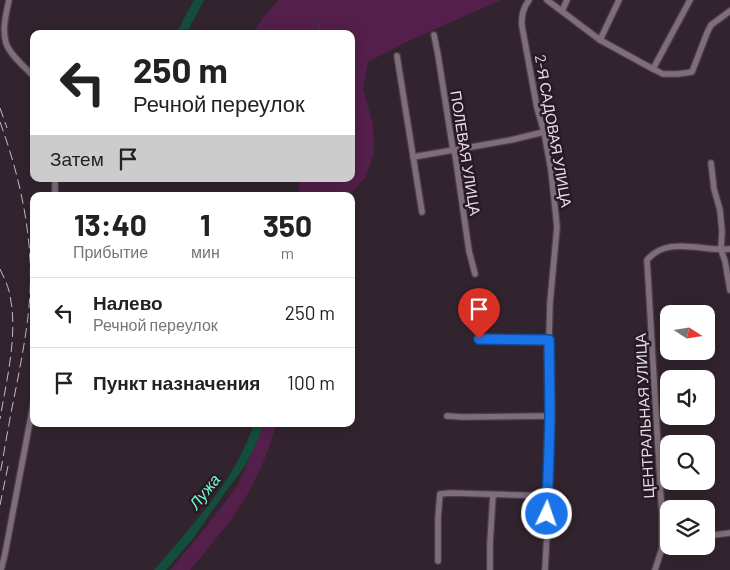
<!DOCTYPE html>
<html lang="ru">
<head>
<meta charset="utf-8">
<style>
  :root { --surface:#fff; --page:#f2f2f2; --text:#222; --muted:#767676; --line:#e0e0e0 }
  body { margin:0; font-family:Barlow,sans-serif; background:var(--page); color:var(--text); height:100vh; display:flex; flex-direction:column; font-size:19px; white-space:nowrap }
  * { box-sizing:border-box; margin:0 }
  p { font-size:16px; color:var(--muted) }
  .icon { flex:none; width:28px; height:28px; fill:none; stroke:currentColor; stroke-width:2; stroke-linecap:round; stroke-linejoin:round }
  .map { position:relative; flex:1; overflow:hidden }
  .panel { position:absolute; left:30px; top:192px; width:325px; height:235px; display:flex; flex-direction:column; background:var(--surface); border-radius:10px; box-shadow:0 2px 12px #0003 }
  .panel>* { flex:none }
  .guide { position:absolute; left:30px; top:30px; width:325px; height:152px; border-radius:10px; box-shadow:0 2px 12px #0003; background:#fff; color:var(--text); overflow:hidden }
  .needle { width:32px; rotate:102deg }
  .fabs { position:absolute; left:660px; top:305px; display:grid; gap:10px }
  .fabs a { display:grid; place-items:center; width:55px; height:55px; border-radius:10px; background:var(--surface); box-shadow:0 2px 12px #0003; font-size:25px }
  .pin { position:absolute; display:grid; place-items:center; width:42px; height:42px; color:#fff; margin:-51px -21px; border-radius:50% 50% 50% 0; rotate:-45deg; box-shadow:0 0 5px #0007 }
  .pin .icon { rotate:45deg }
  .me { position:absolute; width:55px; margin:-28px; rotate:3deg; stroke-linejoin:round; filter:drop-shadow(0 0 4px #0008) }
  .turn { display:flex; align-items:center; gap:18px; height:105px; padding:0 20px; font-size:22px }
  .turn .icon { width:65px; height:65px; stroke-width:2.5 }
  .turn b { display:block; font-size:35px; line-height:42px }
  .then { display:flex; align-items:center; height:48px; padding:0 20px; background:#0003; gap:10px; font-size:19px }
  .eta { display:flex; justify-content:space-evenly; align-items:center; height:85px; text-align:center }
  .eta b { font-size:30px; font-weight:700; line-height:35px }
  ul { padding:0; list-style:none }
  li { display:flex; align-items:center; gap:15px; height:70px; padding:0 20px; border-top:1px solid var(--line) }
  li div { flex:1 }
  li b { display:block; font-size:19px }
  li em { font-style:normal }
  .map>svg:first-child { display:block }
  .green { fill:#541f4a }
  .water { fill:#124e3b }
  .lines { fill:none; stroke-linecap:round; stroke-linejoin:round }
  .stream { stroke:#124e3b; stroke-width:1 }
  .river { stroke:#124e3b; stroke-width:9 }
  .street-casing { stroke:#4b3f49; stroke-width:8 }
  .street { stroke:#7f6e7a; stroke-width:5.5 }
  .rail { stroke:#c5bac3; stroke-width:1; stroke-dasharray:10 5; stroke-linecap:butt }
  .route-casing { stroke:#114b97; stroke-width:12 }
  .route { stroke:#1a73e8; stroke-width:9 }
  .labels { text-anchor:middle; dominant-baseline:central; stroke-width:5; stroke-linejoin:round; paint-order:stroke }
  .street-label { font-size:15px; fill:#e8dee6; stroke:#281a25 }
  .water-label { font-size:16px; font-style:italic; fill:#6efece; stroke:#281a25 }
</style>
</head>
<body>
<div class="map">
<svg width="730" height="570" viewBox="0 0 730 570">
  <rect width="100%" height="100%" fill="#32242e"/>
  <g class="green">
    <polygon points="278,0 501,0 402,44 368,62 363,89 373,124 374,154 364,179 349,196 298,196 300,179 351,179 351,34 254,34 261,20"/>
    <polygon points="264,424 277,424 262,466 247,495 229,523 190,570 170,570 207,526 238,485"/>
  </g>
  <path class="water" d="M 254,424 L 264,424 L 254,448 L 245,466 L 221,498 L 195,536 L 166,570 L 154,570 C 192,525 235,481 254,424 Z"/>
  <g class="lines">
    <polyline class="stream" points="319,19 320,34"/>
    <polyline class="river" points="181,34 199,0"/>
    <defs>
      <g id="street">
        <path d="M 9,0 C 6,14 2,29 6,43 C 9,54 26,68 34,77"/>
        <path d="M 529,0 C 523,8 521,17 522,26 L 537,108 L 544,132 L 551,170 L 557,227 L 550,303 L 549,340 L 551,416 L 549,496 L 545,570"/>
        <polyline points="547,0 600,40 653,69 663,74 678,74 692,72 707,33 711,25 730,11"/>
        <polyline points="562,11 567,0"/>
        <polyline points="434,35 438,55 453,150 455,154 469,251 475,274"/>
        <polyline points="600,40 619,0"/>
        <polyline points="397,56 422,212"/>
        <polyline points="653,69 690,0"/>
        <polyline points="413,157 511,140 544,132"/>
        <polyline points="711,163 714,189 720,210 722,231 721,250 725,261 730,290"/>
        <polyline points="55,179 55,196"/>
        <polyline points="479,339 549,340"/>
        <polyline points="447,416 463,417 551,416"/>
        <polyline points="706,536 730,533"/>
        <polyline points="438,561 438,518 440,494 450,493 549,496"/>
        <polyline points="1,570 5,554 34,400"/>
        <polyline points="490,570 490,543 493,495"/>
        <path d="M 655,570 L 662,548 L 662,515 L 647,260 C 668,235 702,252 730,249"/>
      </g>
    </defs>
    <use href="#street" class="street-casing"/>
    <use href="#street" class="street"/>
    <g class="rail">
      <polyline points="0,108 7,128"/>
      <path d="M 0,122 C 20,177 33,235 30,294 C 28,326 22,357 16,388 C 10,417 5,446 0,475"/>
      <path d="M 0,269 C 3,276 7,283 9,291 C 19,332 7,377 0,419"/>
      <polyline points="0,505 8,466"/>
    </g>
  </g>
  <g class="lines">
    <defs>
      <polyline id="route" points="479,339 549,340 550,416 547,514"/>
    </defs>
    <use href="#route" class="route-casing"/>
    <use href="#route" class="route"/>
  </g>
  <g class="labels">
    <g class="street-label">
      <text transform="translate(554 131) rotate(80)">2-Я САДОВАЯ УЛИЦА</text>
      <text transform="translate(466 153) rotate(81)">ПОЛЕВАЯ УЛИЦА</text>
      <text transform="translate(644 416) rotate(-93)">ЦЕНТРАЛЬНАЯ УЛИЦА</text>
    </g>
    <g class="water-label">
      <text transform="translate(204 491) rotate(-52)">Лужа</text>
    </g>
  </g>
</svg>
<div class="fabs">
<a><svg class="needle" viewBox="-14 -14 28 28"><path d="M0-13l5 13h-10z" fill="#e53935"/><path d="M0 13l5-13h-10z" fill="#767676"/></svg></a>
<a><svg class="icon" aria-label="sound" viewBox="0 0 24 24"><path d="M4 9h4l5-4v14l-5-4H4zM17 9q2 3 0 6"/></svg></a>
<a><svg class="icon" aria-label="search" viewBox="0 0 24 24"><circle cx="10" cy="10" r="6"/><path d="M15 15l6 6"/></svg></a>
<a><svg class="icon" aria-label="layers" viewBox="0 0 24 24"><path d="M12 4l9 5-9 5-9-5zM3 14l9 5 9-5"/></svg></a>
</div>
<div class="pin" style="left:479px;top:339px;background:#d93025"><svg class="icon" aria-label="arrive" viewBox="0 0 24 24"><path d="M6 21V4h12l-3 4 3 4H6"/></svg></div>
<svg class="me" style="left:547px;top:514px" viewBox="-20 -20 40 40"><circle r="17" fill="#1a73e8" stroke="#fff" stroke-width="3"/><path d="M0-11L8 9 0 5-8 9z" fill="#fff"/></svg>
<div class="guide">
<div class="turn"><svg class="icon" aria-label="left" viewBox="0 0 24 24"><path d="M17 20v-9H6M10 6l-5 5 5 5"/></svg><div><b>250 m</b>Речной переулок</div></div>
<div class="then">Затем<svg class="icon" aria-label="arrive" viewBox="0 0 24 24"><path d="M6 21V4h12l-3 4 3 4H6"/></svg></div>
</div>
<section class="panel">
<div class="eta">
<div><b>13:40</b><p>Прибытие</p></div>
<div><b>1</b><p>мин</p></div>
<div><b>350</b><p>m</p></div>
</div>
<ul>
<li><svg class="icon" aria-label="left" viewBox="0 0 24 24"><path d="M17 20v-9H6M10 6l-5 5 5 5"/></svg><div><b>Налево</b><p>Речной переулок</p></div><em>250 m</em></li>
<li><svg class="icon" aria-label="arrive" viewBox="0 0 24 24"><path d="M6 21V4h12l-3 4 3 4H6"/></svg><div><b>Пункт назначения</b></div><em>100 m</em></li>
</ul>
</section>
</div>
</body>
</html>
